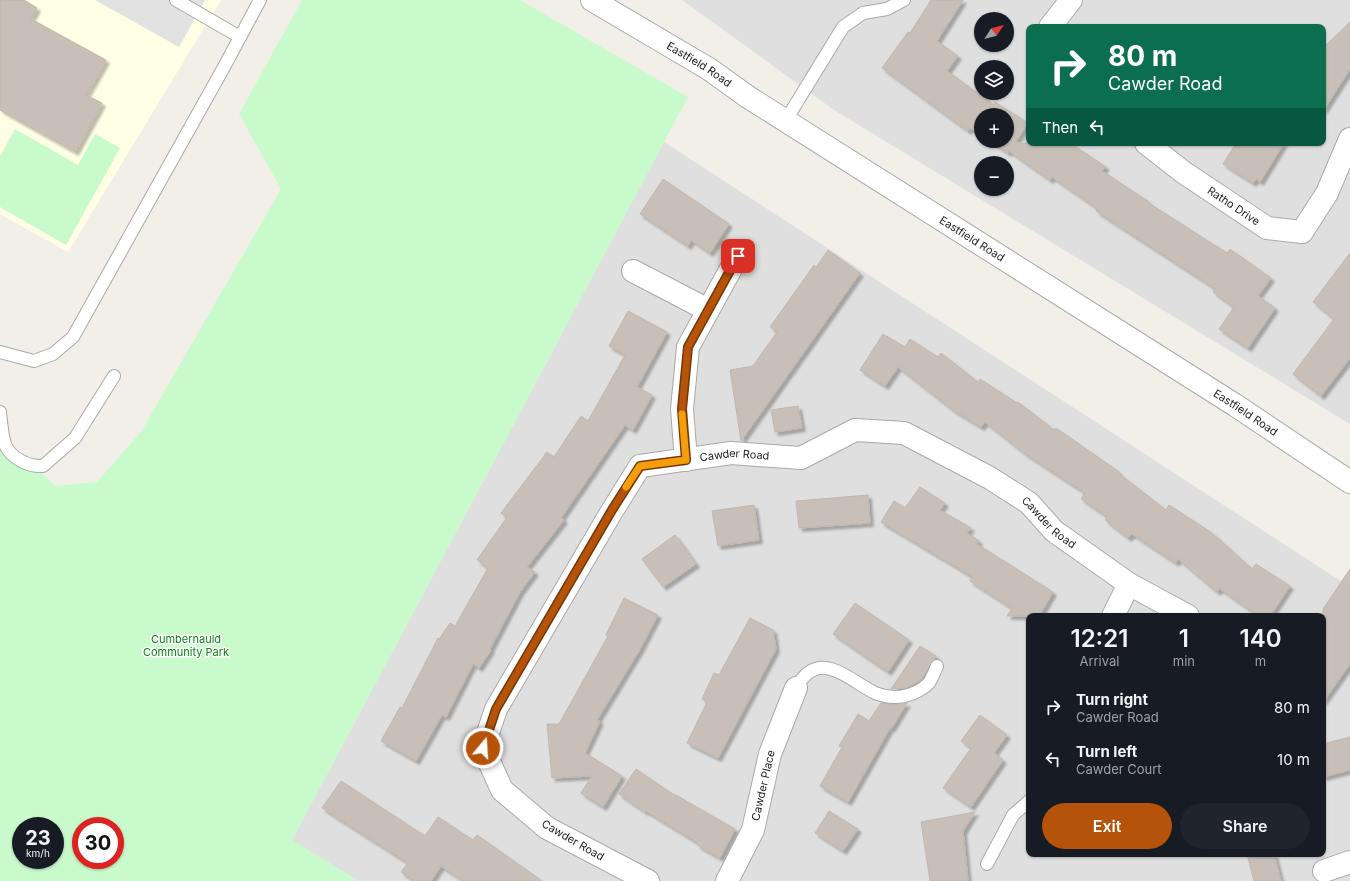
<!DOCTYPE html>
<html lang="en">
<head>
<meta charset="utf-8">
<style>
  :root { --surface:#171b24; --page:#20242c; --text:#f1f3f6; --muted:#9ea1a6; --accent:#b45309 }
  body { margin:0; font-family:Inter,sans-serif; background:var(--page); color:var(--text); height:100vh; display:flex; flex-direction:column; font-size:15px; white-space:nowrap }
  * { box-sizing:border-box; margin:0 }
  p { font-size:13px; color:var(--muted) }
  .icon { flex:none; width:22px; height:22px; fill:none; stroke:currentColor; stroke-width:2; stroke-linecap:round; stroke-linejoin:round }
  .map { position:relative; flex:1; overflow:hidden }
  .panel { position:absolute; left:1026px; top:613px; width:300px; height:244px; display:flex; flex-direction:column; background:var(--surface); border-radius:8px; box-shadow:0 1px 3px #0004 }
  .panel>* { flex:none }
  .guide { position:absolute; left:1026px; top:24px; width:300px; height:122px; border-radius:8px; box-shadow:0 1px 3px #0004; background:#0b6e4f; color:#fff; overflow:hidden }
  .needle { width:26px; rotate:54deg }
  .controls { position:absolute; left:974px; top:12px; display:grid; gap:8px }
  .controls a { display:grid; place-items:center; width:40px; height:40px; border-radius:50%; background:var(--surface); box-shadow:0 1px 3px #0004; font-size:20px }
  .speed { position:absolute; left:12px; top:817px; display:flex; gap:8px; font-size:20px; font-weight:700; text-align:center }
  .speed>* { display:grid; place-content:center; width:52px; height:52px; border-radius:50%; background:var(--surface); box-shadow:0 1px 3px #0004; line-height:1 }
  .speed small { font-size:10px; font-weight:400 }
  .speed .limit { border:6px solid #d22; background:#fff; color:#111 }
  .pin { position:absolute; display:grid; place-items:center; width:34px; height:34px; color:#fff; margin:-17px; border-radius:8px; box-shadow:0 2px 6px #0006 }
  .me { position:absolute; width:44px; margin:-22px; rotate:18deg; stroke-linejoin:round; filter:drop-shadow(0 0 3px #0008) }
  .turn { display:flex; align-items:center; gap:14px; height:84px; padding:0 16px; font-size:18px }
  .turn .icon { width:52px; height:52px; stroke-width:2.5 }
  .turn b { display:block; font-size:28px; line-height:34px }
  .then { display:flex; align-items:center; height:38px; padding:0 16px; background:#0003; gap:8px; font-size:15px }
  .eta { display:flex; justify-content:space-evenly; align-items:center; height:68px; text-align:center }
  .eta b { font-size:24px; font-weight:600; line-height:28px }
  .action { display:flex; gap:8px; margin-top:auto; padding:8px 16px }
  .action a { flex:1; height:46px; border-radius:24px; background:var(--accent); color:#fff; font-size:16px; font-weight:600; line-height:46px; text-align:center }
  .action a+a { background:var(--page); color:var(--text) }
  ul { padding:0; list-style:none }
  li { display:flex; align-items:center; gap:12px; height:52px; padding:0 16px }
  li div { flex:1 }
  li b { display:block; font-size:15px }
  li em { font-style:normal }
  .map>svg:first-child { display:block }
  .residential { fill:#e0dfdf; fill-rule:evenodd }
  .education { fill:#ffffe5 }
  .park { fill:#c8facc; fill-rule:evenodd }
  .parking { fill:#e2e2e2 }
  .building { fill:#c7bfb8; stroke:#c4b6ab; filter:url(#shadow) }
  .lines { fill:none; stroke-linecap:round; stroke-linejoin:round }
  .service-casing { stroke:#a9a9a9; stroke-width:14 }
  .minor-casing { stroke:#a9a9a9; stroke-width:24 }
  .tertiary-casing { stroke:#a9a9a9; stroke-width:24 }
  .service { stroke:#fff; stroke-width:12 }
  .minor { stroke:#fff; stroke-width:22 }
  .tertiary { stroke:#fff; stroke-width:22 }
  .route-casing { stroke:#753606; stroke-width:10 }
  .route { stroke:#b45309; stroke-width:7 }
  .slow { stroke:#f59e0b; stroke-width:7 }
  .labels { text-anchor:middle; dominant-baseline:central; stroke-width:3; stroke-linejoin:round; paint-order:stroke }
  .street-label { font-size:11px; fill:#222; stroke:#fff }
  .park-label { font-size:11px; fill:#0c8416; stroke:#fff }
</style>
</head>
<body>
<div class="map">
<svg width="1350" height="881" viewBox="0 0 1350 881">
  <defs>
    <filter id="shadow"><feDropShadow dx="3.5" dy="3.5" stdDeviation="1" flood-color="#0004"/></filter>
  </defs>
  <rect width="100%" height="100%" fill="#f2efe9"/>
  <g class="residential">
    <path d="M 682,0 L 1350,0 L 1350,424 L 834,110 ZM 981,19 L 1007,19 L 1007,45 L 981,45 ZM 1029,27 L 1323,27 L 1323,143 L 1029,143 ZM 981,67 L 1007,67 L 1007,93 L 981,93 ZM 981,115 L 1007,115 L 1007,141 L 981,141 ZM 981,163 L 1007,163 L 1007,189 L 981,189 Z"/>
    <path d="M 664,142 L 1350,587 L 1350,881 L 358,881 L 292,840 ZM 1029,616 L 1323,616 L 1323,854 L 1029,854 Z"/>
  </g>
  <polygon class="education" points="0,0 221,0 68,252 0,214"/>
  <g class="park">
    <path d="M 302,0 L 520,0 L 688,97 L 292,840 L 358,881 L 0,881 L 0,436 L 56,486 L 97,482 L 141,432 L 281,189 L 239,114 ZM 21,826 L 55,826 L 55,860 L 21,860 ZM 81,826 L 115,826 L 115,860 L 81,860 Z"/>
    <polygon points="15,129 78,165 95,134 120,148 66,245 0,207 0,156"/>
  </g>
  <polygon class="parking" points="95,0 205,0 179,47"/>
  <g class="building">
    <polygon points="0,0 24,0 37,8 31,19 106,60 86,95 102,103 75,152 0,110"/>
    <polygon points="931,0 963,0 937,41 958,56 947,71 994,105 995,102 1028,123 1015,143 1070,143 1106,167 1102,171 1148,201 1147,202 1227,253 1230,249 1271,278 1258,296 1275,308 1248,348 1219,329 1234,307 1213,292 1216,289 1096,211 1097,208 1052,177 1050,180 1009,151 1008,153 990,141 1007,141 1007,115 981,115 981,135 970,128 968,131 882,68 908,32 910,33"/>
    <polygon points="1350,22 1350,69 1323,111 1323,48"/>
    <polygon points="1236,143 1284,143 1260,182 1256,179 1253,183 1223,164"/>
    <polygon points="663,179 729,224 710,253 691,240 688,246 640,214"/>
    <polygon points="828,250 860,273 741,441 730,370 753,366 777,332 770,327 814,265 816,267"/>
    <polygon points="1350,253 1350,358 1321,396 1293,374 1334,319 1313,302"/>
    <polygon points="628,311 667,332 637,387 652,395 633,430 625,425 561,518 564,520 527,567 535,572 520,592 490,649 491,650 479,668 473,664 446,717 442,715 416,761 381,741 400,707 402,708 438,638 439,639 450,623 455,626 488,568 477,560 507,517 501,513 547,452 554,457 581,416 588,421 625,355 609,346"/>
    <polygon points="883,334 905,347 910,339 938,357 941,353 978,382 980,379 1017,403 1018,402 1054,430 1056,428 1119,472 1118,473 1166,510 1169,505 1212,533 1252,569 1256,564 1290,586 1270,616 1259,616 1220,589 1217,592 1178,559 1176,563 1132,534 1128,538 1105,520 1108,517 1081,499 1085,493 1024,453 985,422 981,427 953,410 898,367 885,386 860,370"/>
    <polygon points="798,406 802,428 775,432 771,410"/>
    <polygon points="920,487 945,503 940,510 971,528 967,533 979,541 977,544 1053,592 1039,616 1007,616 1012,608 970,581 973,577 881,522 894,501 905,508"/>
    <polygon points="868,495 870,523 799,528 796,501"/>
    <polygon points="754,505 759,540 718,546 712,511"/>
    <polygon points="675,535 696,564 663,587 642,559"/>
    <polygon points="1350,569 1350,664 1323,702 1323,609"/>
    <polygon points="624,598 658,615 639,651 597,720 600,721 585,753 622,776 603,807 581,793 592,776 552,778 547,724 559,724 608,636 606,635"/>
    <polygon points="855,603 909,640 888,672 833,634"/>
    <polygon points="750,618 773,630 776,649 718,758 687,743 707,702 702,699 714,673 719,675"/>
    <polygon points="920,646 936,656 921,680 906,688 891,689"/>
    <polygon points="881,703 894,704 907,703 891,729 890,728 848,802 820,786 842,747 839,746 858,714 869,721"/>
    <polygon points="980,715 1007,735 994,753 1003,760 971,807 943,788 971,748 961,741"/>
    <polygon points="1350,737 1350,770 1323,777 1323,744"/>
    <polygon points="636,769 674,795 674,794 735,829 720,858 697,845 698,843 646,811 645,812 619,794"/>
    <polygon points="341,781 425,836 438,817 473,840 477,835 542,881 463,881 441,866 431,881 414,881 401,872 408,863 322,808"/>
    <polygon points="829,811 858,829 843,851 815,833"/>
    <polygon points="975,812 963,831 968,881 930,881 921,822"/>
    <polygon points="1247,854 1274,854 1281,881 1254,881"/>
  </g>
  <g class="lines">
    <defs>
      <g id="service">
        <polyline points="176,0 240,37"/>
        <polyline points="786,120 843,27 863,13 887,9 904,0"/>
        <polyline points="0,352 34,361 53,354 73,337 224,67 260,0"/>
        <path d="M 0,412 C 1,422 2,434 5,444 C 10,458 29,467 43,466 L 75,438 L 114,376"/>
        <path d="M 796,688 C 819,647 847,679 875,693 C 885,697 895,698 905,696 C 913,694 923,689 929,683 C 932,678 935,671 937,666"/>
        <polyline points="987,864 1013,815 1029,801"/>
      </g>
      <g id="minor">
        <polyline points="1050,27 1071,0"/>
        <path id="s1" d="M 1146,143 L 1183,172 L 1267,228 L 1302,232 L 1327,193 L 1350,139"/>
        <polyline points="633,271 708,310"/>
        <polyline points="686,460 682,409 688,347 738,256"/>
        <polyline points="1113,616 1129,584"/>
        <polyline points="1324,871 1350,862"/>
        <path id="s2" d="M 648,881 L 547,828 L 502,790 L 483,748 L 496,709 L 612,511 L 640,466 L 731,453 L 801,458 L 855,430 L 904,433 L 990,478 L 1029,503 L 1054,531 L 1129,584 L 1188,616"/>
        <path id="s3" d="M 727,881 L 753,830 L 770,754 L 796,688"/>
      </g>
      <g id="tertiary">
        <path id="s4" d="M 592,0 L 709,69 L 748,97 L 1235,405 L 1350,482"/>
      </g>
    </defs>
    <use href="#service" class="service-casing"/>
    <use href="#minor" class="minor-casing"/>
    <use href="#tertiary" class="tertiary-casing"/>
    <use href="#service" class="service"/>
    <use href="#minor" class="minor"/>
    <use href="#tertiary" class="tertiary"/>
  </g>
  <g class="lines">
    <defs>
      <polyline id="route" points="483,748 496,709 612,510 640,466 686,460 682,409 688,347 738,256"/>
    </defs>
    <use href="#route" class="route-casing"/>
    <use href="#route" class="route"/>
    <polyline class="slow" points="626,487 640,466 686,460 682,414"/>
  </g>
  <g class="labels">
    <g class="street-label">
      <text stroke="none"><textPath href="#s4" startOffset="125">Eastfield Road</textPath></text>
      <text stroke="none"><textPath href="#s1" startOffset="108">Ratho Drive</textPath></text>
      <text stroke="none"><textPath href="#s4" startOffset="449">Eastfield Road</textPath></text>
      <text stroke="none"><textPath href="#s4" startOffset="773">Eastfield Road</textPath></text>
      <text stroke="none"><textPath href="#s2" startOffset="638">Cawder Road</textPath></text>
      <text stroke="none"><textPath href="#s2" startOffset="986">Cawder Road</textPath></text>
      <text stroke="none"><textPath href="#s3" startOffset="103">Cawder Place</textPath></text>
      <text transform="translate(573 840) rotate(30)">Cawder Road</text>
    </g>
    <g class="park-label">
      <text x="186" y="639">Cumbernauld<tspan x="186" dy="13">Community Park</tspan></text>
    </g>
  </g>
</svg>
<div class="controls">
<a><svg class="needle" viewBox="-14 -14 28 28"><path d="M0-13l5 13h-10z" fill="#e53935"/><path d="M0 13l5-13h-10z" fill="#9ea1a6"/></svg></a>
<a><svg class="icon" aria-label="layers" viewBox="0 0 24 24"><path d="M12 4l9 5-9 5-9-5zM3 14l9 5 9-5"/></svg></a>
<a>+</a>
<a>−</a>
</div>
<div class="speed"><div>23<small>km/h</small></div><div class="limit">30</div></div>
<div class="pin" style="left:738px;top:256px;background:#d93025"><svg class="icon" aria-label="arrive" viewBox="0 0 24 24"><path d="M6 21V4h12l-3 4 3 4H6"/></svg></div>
<svg class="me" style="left:483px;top:748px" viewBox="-20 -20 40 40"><circle r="17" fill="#b45309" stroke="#fff" stroke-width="3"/><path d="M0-11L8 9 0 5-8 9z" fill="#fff"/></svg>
<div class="guide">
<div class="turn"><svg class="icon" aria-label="right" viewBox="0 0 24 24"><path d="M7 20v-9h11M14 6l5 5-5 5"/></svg><div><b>80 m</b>Cawder Road</div></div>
<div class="then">Then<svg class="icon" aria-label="left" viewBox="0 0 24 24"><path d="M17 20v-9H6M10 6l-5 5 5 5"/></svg></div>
</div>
<section class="panel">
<div class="eta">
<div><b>12:21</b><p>Arrival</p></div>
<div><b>1</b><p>min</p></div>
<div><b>140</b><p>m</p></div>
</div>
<ul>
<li><svg class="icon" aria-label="right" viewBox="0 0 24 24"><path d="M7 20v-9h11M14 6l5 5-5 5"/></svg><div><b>Turn right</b><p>Cawder Road</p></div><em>80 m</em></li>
<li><svg class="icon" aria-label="left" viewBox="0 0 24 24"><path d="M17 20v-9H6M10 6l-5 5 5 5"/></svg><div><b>Turn left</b><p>Cawder Court</p></div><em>10 m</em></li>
</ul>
<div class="action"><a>Exit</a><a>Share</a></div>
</section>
</div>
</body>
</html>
